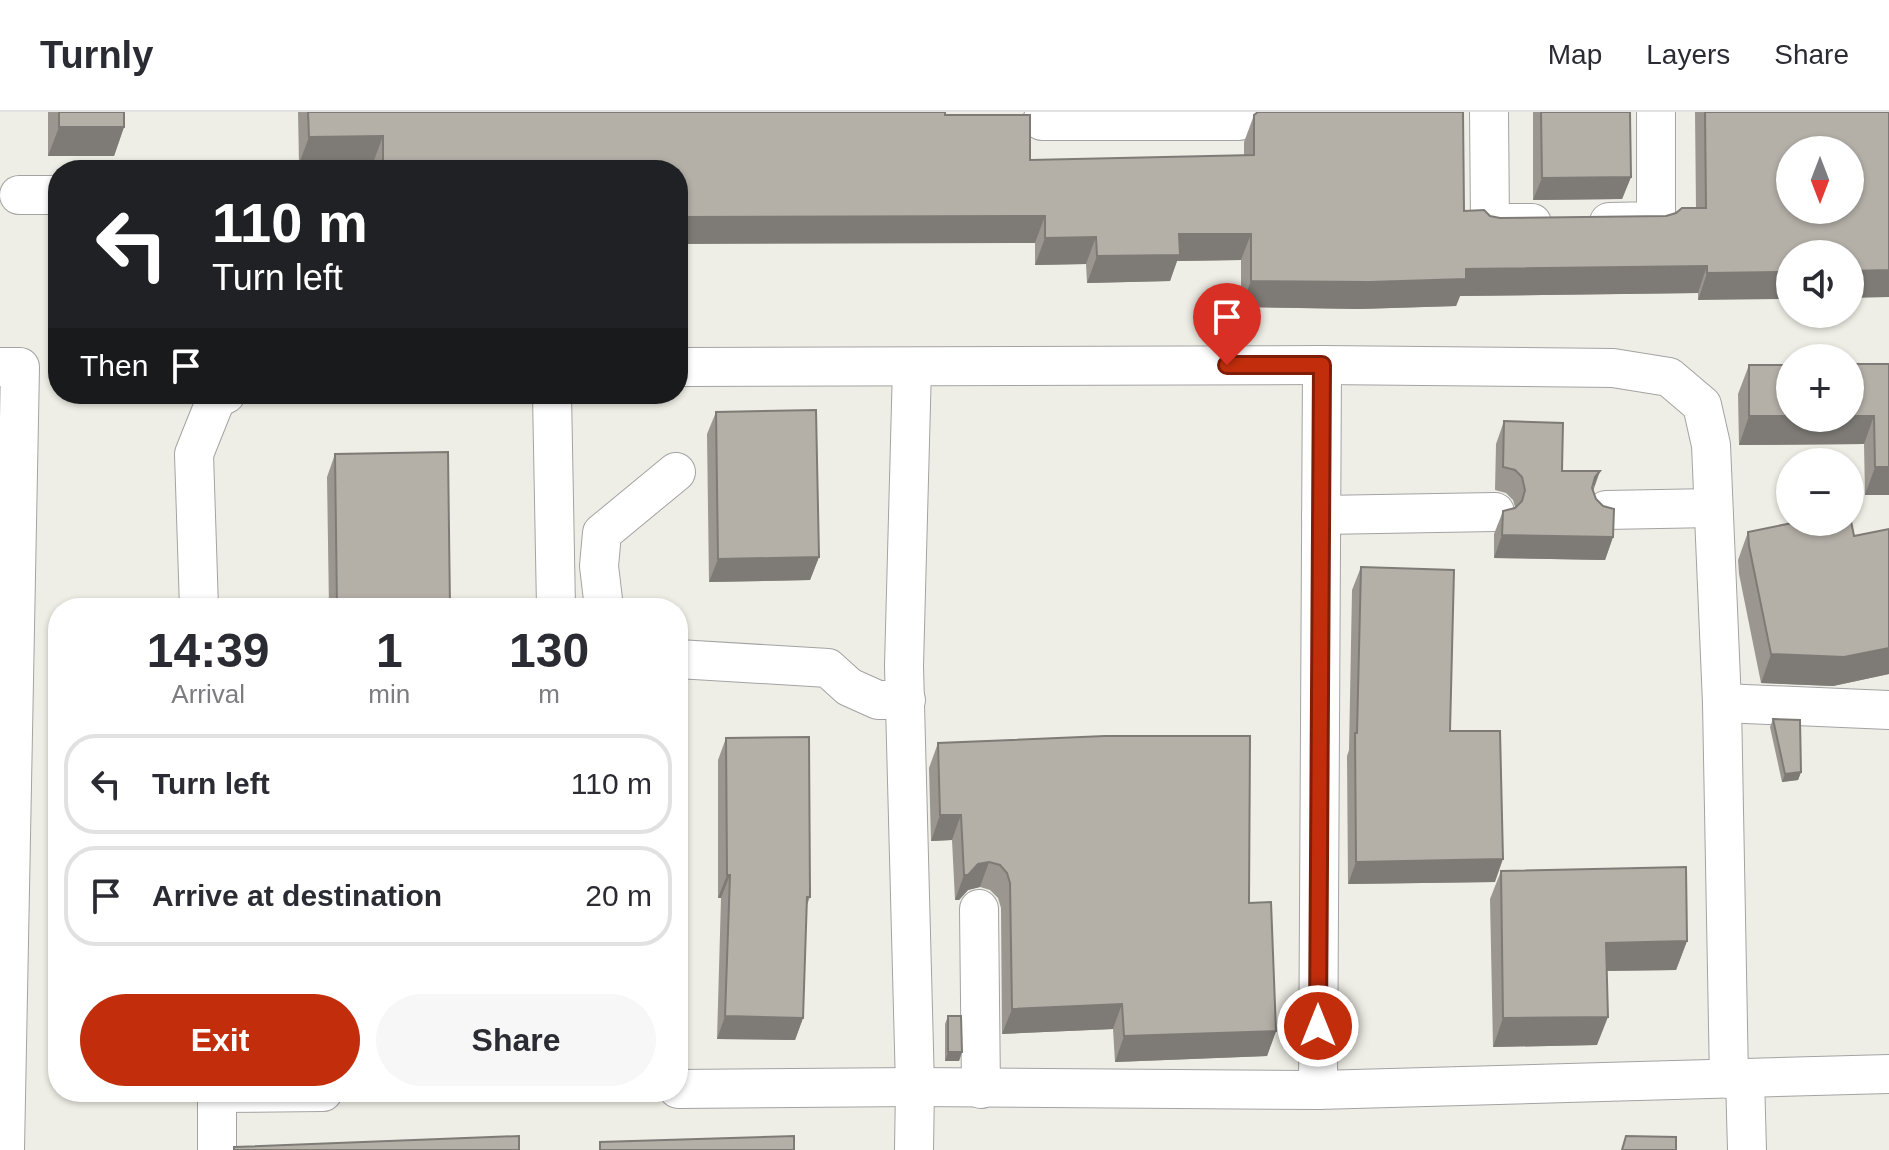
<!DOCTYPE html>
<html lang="en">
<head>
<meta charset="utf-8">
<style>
  :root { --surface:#fff; --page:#f7f7f7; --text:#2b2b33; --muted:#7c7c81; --line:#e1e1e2; --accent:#c22e0c }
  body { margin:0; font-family:Arial,sans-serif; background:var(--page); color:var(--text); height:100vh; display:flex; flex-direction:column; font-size:30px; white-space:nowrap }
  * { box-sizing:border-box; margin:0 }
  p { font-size:26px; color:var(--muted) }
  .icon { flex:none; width:44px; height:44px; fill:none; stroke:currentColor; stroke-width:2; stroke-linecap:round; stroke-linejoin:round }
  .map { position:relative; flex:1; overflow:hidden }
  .side { position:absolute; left:48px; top:486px; width:640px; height:504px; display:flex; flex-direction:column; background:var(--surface); border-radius:32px; box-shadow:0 2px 6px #0004 }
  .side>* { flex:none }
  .hud { position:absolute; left:48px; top:48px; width:640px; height:244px; border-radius:32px; box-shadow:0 2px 6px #0004; background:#202124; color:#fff; overflow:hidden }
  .needle { width:52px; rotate:180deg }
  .buttons { position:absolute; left:1776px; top:24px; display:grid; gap:16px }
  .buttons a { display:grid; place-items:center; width:88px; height:88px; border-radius:50%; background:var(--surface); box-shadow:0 2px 6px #0004; font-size:40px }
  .pin { position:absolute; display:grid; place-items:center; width:68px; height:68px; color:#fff; margin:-82px -34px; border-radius:50% 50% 50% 0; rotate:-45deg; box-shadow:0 0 8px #0007 }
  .pin .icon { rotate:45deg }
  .me { position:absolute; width:88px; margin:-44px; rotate:0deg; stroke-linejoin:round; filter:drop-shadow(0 0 6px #0008) }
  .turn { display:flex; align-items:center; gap:28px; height:168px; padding:0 32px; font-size:36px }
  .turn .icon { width:104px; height:104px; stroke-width:2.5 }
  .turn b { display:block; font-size:56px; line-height:68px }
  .then { display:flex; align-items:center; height:76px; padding:0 32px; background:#0003; gap:16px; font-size:30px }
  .eta { display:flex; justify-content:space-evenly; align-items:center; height:136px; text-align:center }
  .eta b { font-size:48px; font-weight:700; line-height:56px }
  .cta { display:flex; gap:16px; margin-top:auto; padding:16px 32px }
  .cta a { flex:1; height:92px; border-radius:48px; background:var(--accent); color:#fff; font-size:32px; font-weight:700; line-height:92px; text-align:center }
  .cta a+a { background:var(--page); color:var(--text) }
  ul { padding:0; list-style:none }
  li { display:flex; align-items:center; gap:24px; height:100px; margin:0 16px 12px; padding:0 16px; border:4px solid var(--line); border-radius:32px }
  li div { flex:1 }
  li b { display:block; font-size:30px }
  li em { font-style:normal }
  header { display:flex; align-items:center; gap:48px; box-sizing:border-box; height:112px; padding:0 40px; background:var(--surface); border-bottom:2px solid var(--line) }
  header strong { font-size:38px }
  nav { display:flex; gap:44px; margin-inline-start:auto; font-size:28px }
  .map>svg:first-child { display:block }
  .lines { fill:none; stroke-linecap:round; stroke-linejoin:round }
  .minor-casing { stroke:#a3a3a3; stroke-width:40 }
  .minor { stroke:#fff; stroke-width:38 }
  .wall { fill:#9b9790 }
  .shaded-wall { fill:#7e7b76 }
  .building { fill:#b4b0a8; stroke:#7e7b76; stroke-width:2; fill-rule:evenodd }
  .route-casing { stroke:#7e1e08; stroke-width:20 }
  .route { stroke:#c22e0c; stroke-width:14 }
</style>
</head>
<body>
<header>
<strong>Turnly</strong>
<nav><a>Map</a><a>Layers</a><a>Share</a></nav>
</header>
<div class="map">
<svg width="1889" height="1038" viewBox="0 0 1889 1038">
  <rect width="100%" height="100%" fill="#efeee6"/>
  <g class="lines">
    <defs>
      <g id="minor">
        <polyline points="1489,0 1490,111 1532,111"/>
        <polyline points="1042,9 1239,9"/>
        <polyline points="19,83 58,83"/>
        <polyline points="1609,110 1656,109 1656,0"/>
        <polyline points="0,255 20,255 5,1038"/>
        <polyline points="678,255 1322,253 1613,256 1669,265 1702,293 1711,333 1722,591 1729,967"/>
        <polyline points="912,255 904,554 915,975 914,1038"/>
        <polyline points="552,282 556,496"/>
        <polyline points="1606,398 1713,396"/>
        <polyline points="1321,403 1495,400"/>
        <polyline points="199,496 194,342 216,287 226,282"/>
        <polyline points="604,496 599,454 602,421 676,360"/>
        <polyline points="678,547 828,556 849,575 878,588 906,588"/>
        <polyline points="1722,591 1889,598"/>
        <polyline points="979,797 981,977"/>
        <polyline points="1745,966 1747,1038"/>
        <polyline points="678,977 915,975 1318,978 1889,962"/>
        <polyline points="1318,978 1322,253"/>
        <polyline points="217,980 217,1038"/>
        <polyline points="217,981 323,980"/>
      </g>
    </defs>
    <use href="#minor" class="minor-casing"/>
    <use href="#minor" class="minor"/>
  </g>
  <g class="wall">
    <polygon points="48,0 124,0 124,15 114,44 48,44"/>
    <polygon points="298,0 945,0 945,3 1030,48 1244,43 1244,30 1254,3 1464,99 1500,106 1666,104 1696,96 1695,0 1889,0 1698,188 1698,181 1460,184 1456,194 1359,197 1241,195 1241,148 1177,149 1170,169 1087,171 1086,152 1035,153 1035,131 678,58 373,58 373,51 299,52"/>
    <polygon points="1533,0 1630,0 1631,65 1622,87 1533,88"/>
    <polygon points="58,86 58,173 49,173 50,108"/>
    <polygon points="1889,252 1889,383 1865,383 1864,332 1739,333 1738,282 1749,253"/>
    <polygon points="716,300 819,445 810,468 709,470 707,322"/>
    <polygon points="1504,309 1562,359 1593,379 1613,425 1605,448 1494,446 1494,422 1503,399 1515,395 1513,388 1506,381 1495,378 1496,332"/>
    <polygon points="335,342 450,496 329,496 327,365"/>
    <polygon points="1889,417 1889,562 1833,574 1761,571 1739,462 1738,448 1748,420 1854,424"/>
    <polygon points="1361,455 1450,619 1495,770 1348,772 1347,644 1349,638 1352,478"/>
    <polygon points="1773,607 1801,660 1798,668 1782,670 1770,615"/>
    <polygon points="726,626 810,785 807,793 803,906 795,928 717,927 721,786 718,786 718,648"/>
    <polygon points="938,631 1249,791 1276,919 1267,944 1115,950 1113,917 1002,922 1001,796 998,786 990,778 980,775 968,778 959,788 955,788 952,728 931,729 929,656"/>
    <polygon points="1501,759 1687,829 1676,858 1607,859 1597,933 1493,935 1490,787"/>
    <polygon points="948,904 962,940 959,949 945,949 945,912"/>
  </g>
  <g class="shaded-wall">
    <polygon points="59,15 124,15 114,44 48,44"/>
    <polygon points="383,24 373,51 299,52 309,25"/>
    <polygon points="383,49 486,51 484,58 380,58"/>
    <polygon points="1631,65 1622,87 1533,88 1542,66"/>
    <polygon points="1045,104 1035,131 678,132 678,105"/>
    <polygon points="1179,122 1251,122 1241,148 1177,149 1170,169 1087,171 1097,144"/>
    <polygon points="1096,125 1086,152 1035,153 1045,126"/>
    <polygon points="58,148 58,173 49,173"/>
    <polygon points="1707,154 1698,181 1460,184 1456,194 1359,197 1241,195 1251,169 1466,157"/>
    <polygon points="1889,158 1889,185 1850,186 1850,159"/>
    <polygon points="1790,160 1790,187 1698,188 1707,161"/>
    <polygon points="1749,304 1790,304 1790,306 1850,306 1850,304 1874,304 1864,332 1739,333"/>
    <polygon points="1875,355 1889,355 1889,383 1865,383"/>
    <polygon points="1600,359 1592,382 1595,365"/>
    <polygon points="1502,423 1613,425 1605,448 1494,446"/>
    <polygon points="819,445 810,468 709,470 718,447"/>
    <polygon points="1889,536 1889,562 1833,574 1761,571 1771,542"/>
    <polygon points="1801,660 1798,668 1782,670 1785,662"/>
    <polygon points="940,703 961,703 952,728 931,729"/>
    <polygon points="1503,747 1495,770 1348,772 1356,750"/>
    <polygon points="989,750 980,775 968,778 959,788 955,788 964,763 978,752"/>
    <polygon points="727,763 730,763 721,786 718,786"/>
    <polygon points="1687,829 1676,858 1596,859 1606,831"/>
    <polygon points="1122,892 1113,917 1002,922 1012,897"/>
    <polygon points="725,904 803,906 795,928 717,927"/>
    <polygon points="1608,905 1597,933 1493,935 1503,906"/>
    <polygon points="1276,919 1267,944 1115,950 1124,924"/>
    <polygon points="948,940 962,940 959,949 945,949"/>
  </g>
  <g class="building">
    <rect x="59" y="0" width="65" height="15"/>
    <path d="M 308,0 L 945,0 L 945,3 L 1030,3 L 1030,48 L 1254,43 L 1254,3 L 1258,0 L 1463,0 L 1464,99 L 1484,98 L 1490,104 L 1500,106 L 1666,104 L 1676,101 L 1682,96 L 1706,96 L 1705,0 L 1889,0 L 1889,158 L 1850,159 L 1850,142 L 1790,142 L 1790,160 L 1707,161 L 1707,154 L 1466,157 L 1466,167 L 1369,170 L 1251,169 L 1251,122 L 1179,122 L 1180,143 L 1097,144 L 1096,125 L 1045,126 L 1045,104 L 678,105 L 678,58 L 486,58 L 486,51 L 383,49 L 383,24 L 309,25 ZM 1790,38 L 1850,38 L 1850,98 L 1790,98 Z"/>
    <polygon points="1541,0 1630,0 1631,65 1542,66"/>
    <polygon points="1850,252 1889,252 1889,355 1875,355 1874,304 1850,304"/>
    <rect x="1749" y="253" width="41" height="51"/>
    <polygon points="816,298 819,445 718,447 716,300"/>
    <polygon points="1504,309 1563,311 1562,359 1600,359 1595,365 1592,376 1596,387 1603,394 1614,397 1613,425 1502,423 1503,399 1515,396 1522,389 1525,378 1522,365 1515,358 1503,355"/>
    <polygon points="448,340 450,496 337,496 335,342"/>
    <polygon points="1850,404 1854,424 1889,417 1889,536 1844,545 1771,542 1749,434 1748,420 1797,410 1850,410"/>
    <polygon points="1361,455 1454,458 1450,619 1500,619 1503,747 1356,750 1355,621 1357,621"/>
    <polygon points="1773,607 1800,608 1801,660 1785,662"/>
    <polygon points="1105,624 1250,624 1249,791 1271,790 1276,919 1124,924 1122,892 1012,897 1010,771 1007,761 1000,753 989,750 978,752 968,763 964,763 961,703 940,703 938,631"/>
    <polygon points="809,625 810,785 807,785 803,906 725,904 730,763 727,763 726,626"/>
    <polygon points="1686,755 1687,829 1606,831 1608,905 1503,906 1501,759"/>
    <polygon points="948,904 961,904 962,940 948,940"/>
    <polygon points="519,1024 519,1038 234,1038 234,1035"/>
    <polygon points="794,1024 794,1038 600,1038 600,1030"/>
    <polygon points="1626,1024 1676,1025 1676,1038 1622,1038"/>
  </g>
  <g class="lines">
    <defs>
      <polyline id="route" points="1227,253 1322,253 1318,914"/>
    </defs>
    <use href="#route" class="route-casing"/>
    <use href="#route" class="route"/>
  </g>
</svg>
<div class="buttons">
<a><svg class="needle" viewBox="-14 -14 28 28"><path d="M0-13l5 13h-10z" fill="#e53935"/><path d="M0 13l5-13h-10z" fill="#7c7c81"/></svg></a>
<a><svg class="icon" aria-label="sound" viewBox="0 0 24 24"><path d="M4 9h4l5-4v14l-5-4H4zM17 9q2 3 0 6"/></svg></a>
<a>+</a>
<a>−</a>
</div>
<div class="pin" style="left:1227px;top:253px;background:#d93025"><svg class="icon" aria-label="arrive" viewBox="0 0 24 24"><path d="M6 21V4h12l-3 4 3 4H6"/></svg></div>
<svg class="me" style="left:1318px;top:914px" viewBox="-20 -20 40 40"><circle r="17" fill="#c22e0c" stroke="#fff" stroke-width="3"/><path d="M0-11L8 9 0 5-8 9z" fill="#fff"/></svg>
<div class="hud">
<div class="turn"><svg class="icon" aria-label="left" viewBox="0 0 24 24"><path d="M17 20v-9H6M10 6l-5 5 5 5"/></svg><div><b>110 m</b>Turn left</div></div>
<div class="then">Then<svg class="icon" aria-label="arrive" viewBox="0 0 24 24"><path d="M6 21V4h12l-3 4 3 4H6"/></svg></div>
</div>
<section class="side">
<div class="eta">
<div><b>14:39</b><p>Arrival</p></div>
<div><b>1</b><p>min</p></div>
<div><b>130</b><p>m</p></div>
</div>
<ul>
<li><svg class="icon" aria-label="left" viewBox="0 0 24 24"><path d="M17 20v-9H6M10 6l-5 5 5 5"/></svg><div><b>Turn left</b></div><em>110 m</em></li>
<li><svg class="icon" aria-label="arrive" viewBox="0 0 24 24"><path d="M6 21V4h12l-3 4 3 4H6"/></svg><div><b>Arrive at destination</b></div><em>20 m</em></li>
</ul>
<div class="cta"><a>Exit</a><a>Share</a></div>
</section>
</div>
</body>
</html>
